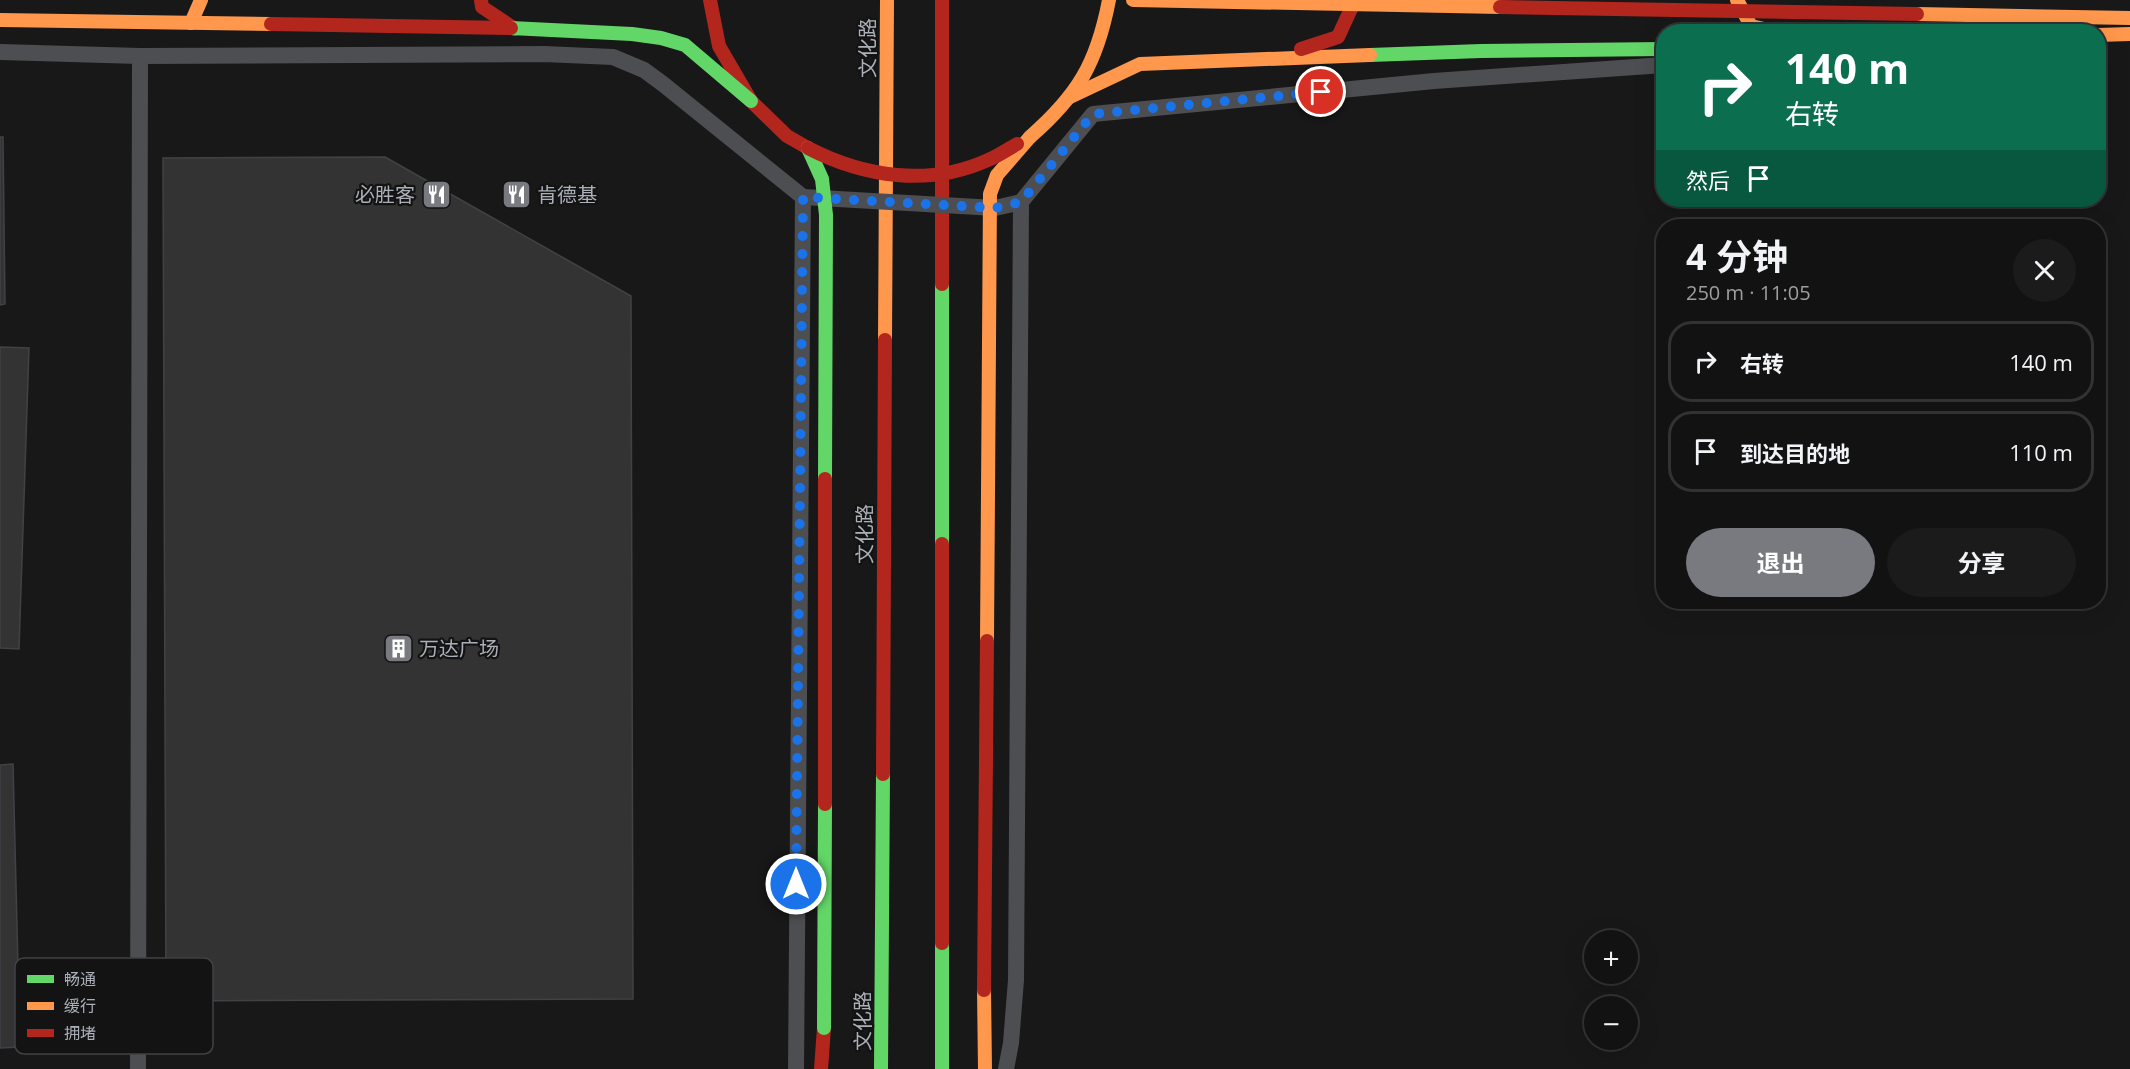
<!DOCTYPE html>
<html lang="zh">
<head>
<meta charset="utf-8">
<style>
  :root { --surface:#121213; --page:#1b1b1c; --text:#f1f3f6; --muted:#9c9ea0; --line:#313233; --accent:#787a80 }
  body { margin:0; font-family:"Open Sans","Noto Sans SC",sans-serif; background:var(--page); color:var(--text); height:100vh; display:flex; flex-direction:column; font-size:22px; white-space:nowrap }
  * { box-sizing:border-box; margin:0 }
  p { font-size:20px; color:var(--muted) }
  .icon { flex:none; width:33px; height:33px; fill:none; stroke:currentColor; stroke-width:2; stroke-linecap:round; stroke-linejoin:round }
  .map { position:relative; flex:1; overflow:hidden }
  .panel { position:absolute; left:1656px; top:219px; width:450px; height:390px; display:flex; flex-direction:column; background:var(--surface); border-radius:24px; box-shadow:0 6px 24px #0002,0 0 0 2px var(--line) }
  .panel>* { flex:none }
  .guide { position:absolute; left:1656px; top:24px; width:450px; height:183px; border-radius:24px; box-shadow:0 6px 24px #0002,0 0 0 2px var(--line); background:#0b6e4f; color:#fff; overflow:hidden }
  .buttons { position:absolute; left:1584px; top:930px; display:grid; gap:12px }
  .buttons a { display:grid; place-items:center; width:54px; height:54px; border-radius:50%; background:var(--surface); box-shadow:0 6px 24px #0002,0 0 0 2px var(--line); font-size:30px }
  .pin { position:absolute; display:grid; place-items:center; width:51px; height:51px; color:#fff; margin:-26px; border:3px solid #fff; border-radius:50%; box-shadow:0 2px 6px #0007 }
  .me { position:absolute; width:66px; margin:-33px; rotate:0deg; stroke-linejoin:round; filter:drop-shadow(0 0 4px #0008) }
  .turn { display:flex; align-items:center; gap:21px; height:126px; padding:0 30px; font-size:27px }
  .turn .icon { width:78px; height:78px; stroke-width:2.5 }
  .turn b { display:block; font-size:42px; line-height:51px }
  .then { display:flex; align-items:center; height:57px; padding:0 30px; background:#0003; gap:12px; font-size:22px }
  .round { display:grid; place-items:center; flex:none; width:63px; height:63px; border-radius:32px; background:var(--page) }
  .overview { display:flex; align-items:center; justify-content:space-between; height:102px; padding:0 30px }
  h1 { font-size:36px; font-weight:700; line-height:45px }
  .action { display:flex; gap:12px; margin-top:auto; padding:12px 30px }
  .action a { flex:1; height:69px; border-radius:36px; background:var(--accent); color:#fff; font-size:24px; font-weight:700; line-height:69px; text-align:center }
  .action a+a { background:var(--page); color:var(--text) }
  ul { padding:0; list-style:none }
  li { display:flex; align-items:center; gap:18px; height:81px; margin:0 12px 9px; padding:0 18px; border:3px solid var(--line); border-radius:24px }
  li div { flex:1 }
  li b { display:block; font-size:22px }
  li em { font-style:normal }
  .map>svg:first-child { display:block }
  .building { fill:#333334; stroke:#414245; stroke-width:1.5 }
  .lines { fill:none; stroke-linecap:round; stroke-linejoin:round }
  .lane { stroke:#4d4e51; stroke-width:16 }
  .fast { stroke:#63d668; stroke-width:14 }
  .slow { stroke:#ff974d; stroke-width:14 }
  .jam { stroke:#b3261e; stroke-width:14 }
  .lane-bridge { stroke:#4d4e51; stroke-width:16 }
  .fast-bridge { stroke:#63d668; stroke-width:14 }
  .slow-bridge { stroke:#ff974d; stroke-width:14 }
  .jam-bridge { stroke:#b3261e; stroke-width:14 }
  .route { stroke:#1a73e8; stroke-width:10; stroke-dasharray:0 18 }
  .labels { text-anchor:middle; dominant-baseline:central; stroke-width:4.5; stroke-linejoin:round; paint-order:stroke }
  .street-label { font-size:20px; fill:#abafb8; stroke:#131314 }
  .poi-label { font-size:20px; fill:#abafb8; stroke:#131314; text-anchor:start }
  .key { fill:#131314; stroke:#414245; stroke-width:1.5 }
  .key-label { font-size:16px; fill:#abafb8 }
</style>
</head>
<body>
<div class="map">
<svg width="2130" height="1069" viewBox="0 0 2130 1069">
  <rect width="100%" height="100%" fill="#181819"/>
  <g class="building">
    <polygon points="0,137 3,137 5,304 0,305"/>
    <polygon points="385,157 631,296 633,999 166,1001 163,158"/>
    <polygon points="0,347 29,348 19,649 0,648"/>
    <polygon points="13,764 20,1047 0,1048 0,765"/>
  </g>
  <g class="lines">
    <g class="lane">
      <polyline points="0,52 140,56 544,54 613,57 644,70 663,84 803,197 796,1069"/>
      <polyline points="138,1069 140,56"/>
      <polyline points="1006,1069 1011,1043 1016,980 1021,202 1093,114 1434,81 1664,65"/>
    </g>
    <g class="fast">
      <polyline points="1370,55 1481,51 1664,49"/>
      <polyline points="942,284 942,544"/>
      <polyline points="942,943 942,1069"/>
      <polyline points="881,1069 883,774"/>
    </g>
    <g class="slow">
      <polyline points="1737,0 1751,26 1777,32"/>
      <polyline points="191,23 201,0"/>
      <polyline points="2098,35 2130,34"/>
      <polyline points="1070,97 1140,64 1370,55"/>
      <path d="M 1030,137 C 1078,95 1097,63 1109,0"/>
      <polyline points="885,340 887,0"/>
      <polyline points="984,990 985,1069"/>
    </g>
    <g class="jam">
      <polyline points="481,0 482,7 515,29"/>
      <polyline points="710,0 719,46 751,101 787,136 808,148"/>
      <polyline points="942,0 942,284"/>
      <polyline points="1301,49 1338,37 1355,0"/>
      <polyline points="942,544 942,943"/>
      <polyline points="883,774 885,340"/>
      <polyline points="821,1069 824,1028"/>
    </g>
    <polyline class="lane-bridge" points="803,197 995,208 1021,202"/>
    <g class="fast-bridge">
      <polyline points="511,28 632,34 661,38 685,45 751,101"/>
      <polyline points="808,148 822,179 826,215 825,479"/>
      <polyline points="824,1028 825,804"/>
    </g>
    <g class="slow-bridge">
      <polyline points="1133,0 1500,7"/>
      <polyline points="1917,14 2130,18"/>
      <polyline points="0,20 271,24"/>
      <polyline points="987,641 990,194 997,175 1030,137"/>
    </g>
    <g class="jam-bridge">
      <polyline points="1500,7 1917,14"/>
      <polyline points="271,24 511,28"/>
      <path d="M 808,148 C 864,177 929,187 988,160 C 998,156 1008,149 1017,144"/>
      <polyline points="825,804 825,479"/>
      <polyline points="984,990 987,641"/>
    </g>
  </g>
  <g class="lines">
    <polyline class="route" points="796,884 803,197 995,208 1021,202 1093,114 1321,92"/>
  </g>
  <defs>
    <symbol id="restaurant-square" viewBox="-11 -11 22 22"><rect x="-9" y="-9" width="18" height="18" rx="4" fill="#787a80" stroke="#131314"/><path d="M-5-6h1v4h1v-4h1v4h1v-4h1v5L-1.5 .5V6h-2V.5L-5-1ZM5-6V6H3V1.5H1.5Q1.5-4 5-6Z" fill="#fff"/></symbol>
    <symbol id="building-square" viewBox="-11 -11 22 22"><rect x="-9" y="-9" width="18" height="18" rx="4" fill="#787a80" stroke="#131314"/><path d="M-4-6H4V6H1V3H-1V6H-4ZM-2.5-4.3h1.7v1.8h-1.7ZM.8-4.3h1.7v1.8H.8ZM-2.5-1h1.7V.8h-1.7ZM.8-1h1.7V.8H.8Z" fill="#fff"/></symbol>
  </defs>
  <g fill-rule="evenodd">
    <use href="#restaurant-square" x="420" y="178" width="33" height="33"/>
    <use href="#restaurant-square" x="500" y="178" width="33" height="33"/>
    <use href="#building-square" x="382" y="632" width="33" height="33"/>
  </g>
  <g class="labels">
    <g class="street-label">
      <text transform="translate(867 48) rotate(-90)">文化路</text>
      <text transform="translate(864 534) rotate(-90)">文化路</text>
      <text transform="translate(862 1021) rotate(-90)">文化路</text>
    </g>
    <g class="poi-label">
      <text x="415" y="194" text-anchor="end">必胜客</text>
      <text x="537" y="194">肯德基</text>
      <text x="419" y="648">万达广场</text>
    </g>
  </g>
  <rect x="15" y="958" width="198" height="96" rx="9" class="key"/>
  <rect x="27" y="975" width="27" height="8" fill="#63d668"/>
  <rect x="27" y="1002" width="27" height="8" fill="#ff974d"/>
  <rect x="27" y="1029" width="27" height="8" fill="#b3261e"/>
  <g class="key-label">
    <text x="64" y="985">畅通</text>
    <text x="64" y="1012">缓行</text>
    <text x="64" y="1039">拥堵</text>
  </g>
</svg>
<div class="buttons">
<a>+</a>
<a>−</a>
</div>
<div class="pin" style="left:1321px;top:92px;background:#d93025"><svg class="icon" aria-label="arrive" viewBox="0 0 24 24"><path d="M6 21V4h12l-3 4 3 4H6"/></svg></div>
<svg class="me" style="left:796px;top:884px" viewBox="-20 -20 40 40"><circle r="17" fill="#1a73e8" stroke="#fff" stroke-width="3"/><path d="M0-11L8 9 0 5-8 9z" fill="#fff"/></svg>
<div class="guide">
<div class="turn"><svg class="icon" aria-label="right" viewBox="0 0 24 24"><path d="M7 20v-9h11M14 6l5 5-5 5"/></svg><div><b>140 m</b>右转</div></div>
<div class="then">然后<svg class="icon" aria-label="arrive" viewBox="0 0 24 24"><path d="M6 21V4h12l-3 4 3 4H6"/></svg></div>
</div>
<section class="panel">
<div class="overview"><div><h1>4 分钟</h1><p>250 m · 11:05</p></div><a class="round"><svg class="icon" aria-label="close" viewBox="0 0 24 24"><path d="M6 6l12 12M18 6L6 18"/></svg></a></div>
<ul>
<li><svg class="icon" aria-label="right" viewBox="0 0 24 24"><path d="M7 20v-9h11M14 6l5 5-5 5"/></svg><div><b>右转</b></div><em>140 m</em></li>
<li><svg class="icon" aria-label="arrive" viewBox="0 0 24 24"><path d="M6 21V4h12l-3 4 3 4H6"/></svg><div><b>到达目的地</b></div><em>110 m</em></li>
</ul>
<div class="action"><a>退出</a><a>分享</a></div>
</section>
</div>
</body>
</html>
